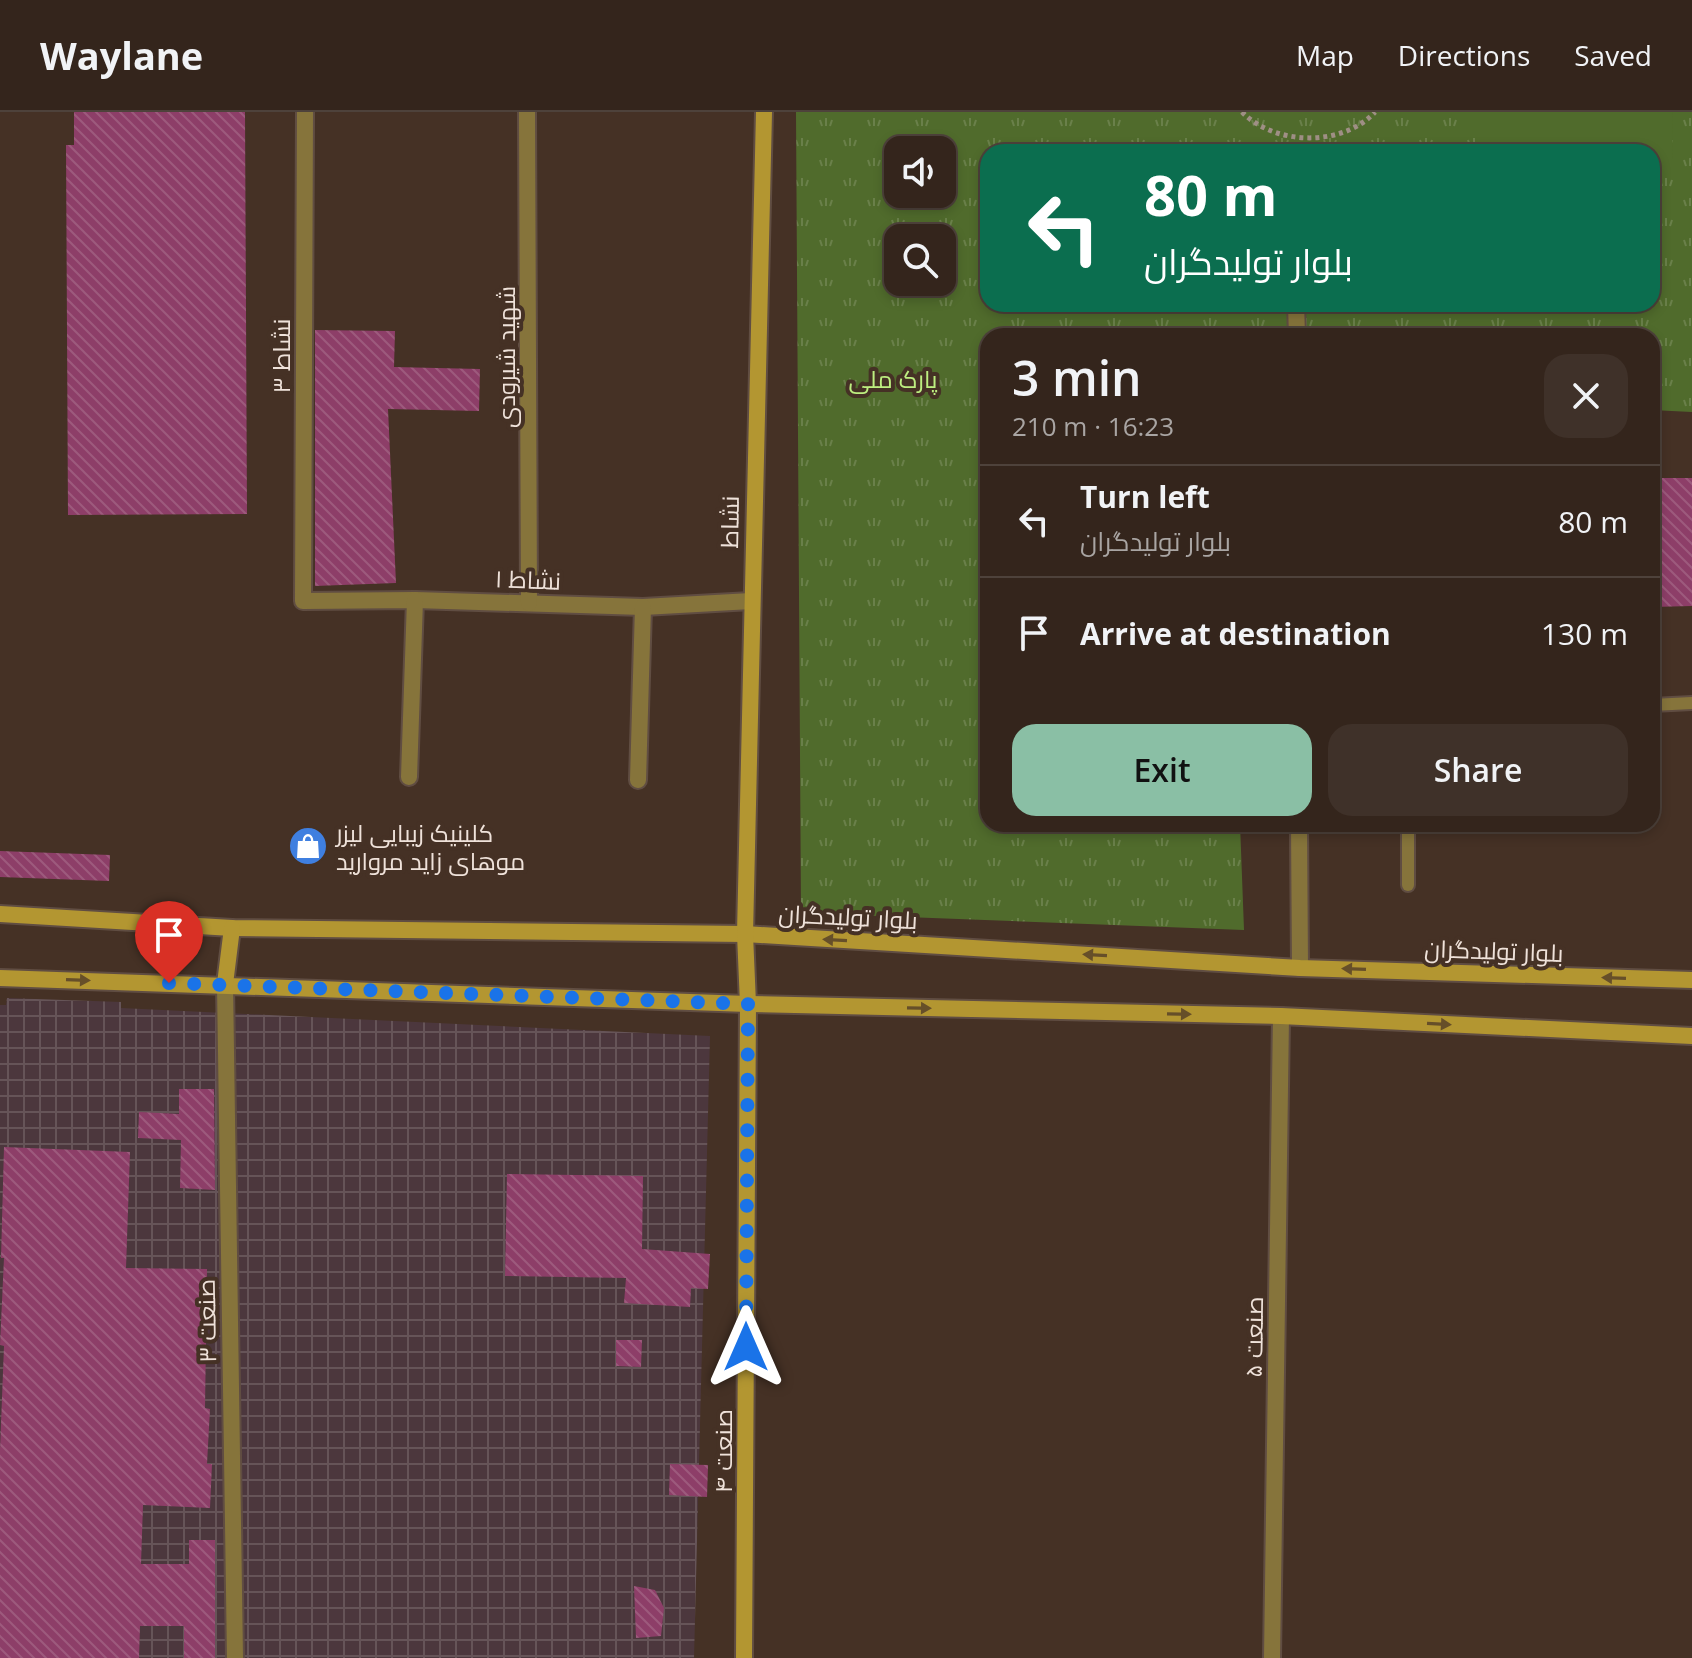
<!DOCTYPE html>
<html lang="en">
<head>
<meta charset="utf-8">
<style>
  :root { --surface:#34251c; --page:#3f3129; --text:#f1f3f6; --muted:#a9a5a3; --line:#4e423b; --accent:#8abfa5 }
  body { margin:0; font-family:"Open Sans",Cairo,sans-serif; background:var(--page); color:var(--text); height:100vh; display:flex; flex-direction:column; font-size:30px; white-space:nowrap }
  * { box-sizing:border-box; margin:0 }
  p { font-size:26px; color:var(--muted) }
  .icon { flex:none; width:44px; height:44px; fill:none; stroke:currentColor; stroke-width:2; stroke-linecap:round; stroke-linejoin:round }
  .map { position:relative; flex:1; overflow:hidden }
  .panel { position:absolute; left:980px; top:216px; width:680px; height:504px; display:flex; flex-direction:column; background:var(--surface); border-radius:24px; box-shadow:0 4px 12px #0003,0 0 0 2px var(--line) }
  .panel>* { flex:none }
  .top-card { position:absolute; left:980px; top:32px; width:680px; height:168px; border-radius:24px; box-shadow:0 4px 12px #0003,0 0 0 2px var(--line); background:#0b6e4f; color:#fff; overflow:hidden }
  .controls { position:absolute; left:884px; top:24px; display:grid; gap:16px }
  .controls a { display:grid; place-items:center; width:72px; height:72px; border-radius:16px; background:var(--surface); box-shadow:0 4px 12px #0003,0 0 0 2px var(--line); font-size:40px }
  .pin { position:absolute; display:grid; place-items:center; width:68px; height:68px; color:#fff; margin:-82px -34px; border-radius:50% 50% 50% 0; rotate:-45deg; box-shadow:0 0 8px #0007 }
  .pin .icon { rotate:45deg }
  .me { position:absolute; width:88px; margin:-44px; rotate:0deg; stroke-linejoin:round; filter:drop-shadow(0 0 6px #0008) }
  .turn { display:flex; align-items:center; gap:28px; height:168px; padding:0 32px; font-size:36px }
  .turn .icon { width:104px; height:104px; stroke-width:2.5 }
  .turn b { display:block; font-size:56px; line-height:68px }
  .round { display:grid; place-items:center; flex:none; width:84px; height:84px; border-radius:24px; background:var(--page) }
  .head { display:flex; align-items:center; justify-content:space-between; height:136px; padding:0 32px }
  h1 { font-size:48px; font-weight:600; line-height:60px }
  .action { display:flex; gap:16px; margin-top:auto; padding:16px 32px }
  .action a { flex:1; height:92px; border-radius:24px; background:var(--accent); color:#111; font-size:32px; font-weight:600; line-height:92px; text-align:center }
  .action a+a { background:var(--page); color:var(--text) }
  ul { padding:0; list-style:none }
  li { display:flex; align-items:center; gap:24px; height:112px; padding:0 32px; border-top:2px solid var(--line) }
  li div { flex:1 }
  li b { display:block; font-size:30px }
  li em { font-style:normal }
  header { display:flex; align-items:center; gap:48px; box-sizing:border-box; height:112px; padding:0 40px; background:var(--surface); border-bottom:2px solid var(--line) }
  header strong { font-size:38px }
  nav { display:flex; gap:44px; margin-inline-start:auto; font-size:28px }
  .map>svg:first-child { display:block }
  .industrial { fill:url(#industrial-grid) }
  .park { fill:url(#park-tufts); fill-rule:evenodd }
  .pitch { fill:#506b2c }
  .building { fill:url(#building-back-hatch) }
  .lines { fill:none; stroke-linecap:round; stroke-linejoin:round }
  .lane-casing { stroke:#604d42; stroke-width:16 }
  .street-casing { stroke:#604d42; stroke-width:20 }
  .secondary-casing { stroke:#604d42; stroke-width:20 }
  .path { stroke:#9f8f85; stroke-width:5; stroke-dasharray:4 4; stroke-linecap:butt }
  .lane { stroke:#86743b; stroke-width:12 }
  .street { stroke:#86743b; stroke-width:16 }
  .secondary { stroke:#b39631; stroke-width:16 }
  .oneway { fill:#664f29 }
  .route { stroke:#1a73e8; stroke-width:14; stroke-dasharray:0 25.2 }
  .labels { text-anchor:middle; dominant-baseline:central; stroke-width:8; stroke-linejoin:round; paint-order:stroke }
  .street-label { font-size:24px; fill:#efe2da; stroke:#453125 }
  .park-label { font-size:24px; fill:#bdee80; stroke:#453125 }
  .poi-label { font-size:24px; fill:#efe2da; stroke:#453125; text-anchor:start }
</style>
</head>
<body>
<header>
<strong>Waylane</strong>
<nav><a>Map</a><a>Directions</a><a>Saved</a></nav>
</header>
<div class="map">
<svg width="1692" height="1546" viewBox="0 0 1692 1546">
  <defs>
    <pattern id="industrial-grid" width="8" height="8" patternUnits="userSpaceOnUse" patternTransform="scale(2)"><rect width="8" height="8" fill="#4c373d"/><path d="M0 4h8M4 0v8" fill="none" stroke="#665458"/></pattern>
    <pattern id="park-tufts" width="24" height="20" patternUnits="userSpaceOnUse" patternTransform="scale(2)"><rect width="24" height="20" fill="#506b2c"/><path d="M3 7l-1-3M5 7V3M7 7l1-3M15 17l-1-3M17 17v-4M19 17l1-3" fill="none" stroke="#6a804a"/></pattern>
    <pattern id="building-back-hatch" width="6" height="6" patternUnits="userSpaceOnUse" patternTransform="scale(2)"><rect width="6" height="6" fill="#8d3e68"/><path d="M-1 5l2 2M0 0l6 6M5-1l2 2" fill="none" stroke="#9d5a7d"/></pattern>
  </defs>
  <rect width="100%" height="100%" fill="#453125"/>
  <polygon class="industrial" points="7,886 121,890 121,896 710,924 694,1546 0,1546 0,893 6,893"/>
  <path class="park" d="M 796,0 L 1692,0 L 1692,300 L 1652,298 L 1652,224 L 988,224 L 988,712 L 1240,712 L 1244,818 L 801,801 ZM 898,38 L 942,38 L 942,82 L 898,82 ZM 988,40 L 1652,40 L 1652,192 L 988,192 ZM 898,126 L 942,126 L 942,170 L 898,170 Z"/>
  <polygon class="pitch" points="1476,0 1673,0 1672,47 1652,47 1652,40 1476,40"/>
  <g class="building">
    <polygon points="74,0 245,0 247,402 68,403 66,33 74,33"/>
    <polygon points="315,218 395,219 394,255 480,257 479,299 388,297 396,471 315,474"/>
    <polygon points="1652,366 1692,366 1692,494 1652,495"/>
    <polygon points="0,739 110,743 109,769 0,765"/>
    <polygon points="179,977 214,977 215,1078 180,1076 181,1028 138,1026 139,1000 179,1002"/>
    <polygon points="4,1035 130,1040 126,1156 207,1157 205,1296 210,1297 207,1352 212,1352 210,1396 143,1393 141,1452 189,1452 189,1428 215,1428 215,1546 184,1546 184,1514 140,1514 139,1546 0,1546 0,1338 4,1234 0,1233 4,1146 1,1146"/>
    <polygon points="507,1062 643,1064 642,1137 710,1142 708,1177 691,1176 690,1195 624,1191 626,1166 505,1164"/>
    <polygon points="616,1228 642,1228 641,1255 616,1254"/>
    <polygon points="670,1352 708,1353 707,1385 669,1383"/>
    <polygon points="634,1474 655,1478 664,1496 661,1524 636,1526"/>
  </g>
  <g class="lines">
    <defs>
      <g id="lane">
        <polyline points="1652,593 1692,591"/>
        <polyline points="1408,773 1408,712"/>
      </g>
      <g id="street">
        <polyline points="305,0 303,489 415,488 643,495 751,489"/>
        <polyline points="527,0 529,491"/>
        <polyline points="1296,192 1297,224"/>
        <polyline points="409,665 415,488"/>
        <polyline points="638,668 643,495"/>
        <polyline points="1299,712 1300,856"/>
        <polyline points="225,872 235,1546"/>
        <polyline points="1272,1546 1281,904"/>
      </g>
      <g id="secondary">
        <polyline points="0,802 232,816 745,822 1300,856 1692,868"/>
        <polyline points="0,866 748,892 1281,904 1692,924"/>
        <polyline points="225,872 232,816"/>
        <polyline points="744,1546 748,892 745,822 764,0"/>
      </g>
    </defs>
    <use href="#lane" class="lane-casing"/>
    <use href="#street" class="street-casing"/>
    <use href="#secondary" class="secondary-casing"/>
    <path class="path" d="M 1242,0 C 1275,34 1343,35 1375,0"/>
    <use href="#lane" class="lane"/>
    <use href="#street" class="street"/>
    <use href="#secondary" class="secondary"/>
  </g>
  <defs><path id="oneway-solid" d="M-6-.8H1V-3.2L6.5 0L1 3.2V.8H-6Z" transform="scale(2)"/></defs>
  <g class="oneway">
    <use href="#oneway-solid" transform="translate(835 828) rotate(-177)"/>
    <use href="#oneway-solid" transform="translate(1095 843) rotate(-177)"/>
    <use href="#oneway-solid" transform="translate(1354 857) rotate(-178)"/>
    <use href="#oneway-solid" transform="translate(1614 866) rotate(-178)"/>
    <use href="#oneway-solid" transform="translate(78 868) rotate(2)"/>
    <use href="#oneway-solid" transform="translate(919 896) rotate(1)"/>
    <use href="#oneway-solid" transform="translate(1179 902) rotate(1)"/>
    <use href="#oneway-solid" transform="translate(1439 912) rotate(3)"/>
  </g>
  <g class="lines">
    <polyline class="route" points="169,871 748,892 746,1235"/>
  </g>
  <defs>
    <symbol id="shop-disc" viewBox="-11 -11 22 22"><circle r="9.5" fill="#3f7fe0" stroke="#453125"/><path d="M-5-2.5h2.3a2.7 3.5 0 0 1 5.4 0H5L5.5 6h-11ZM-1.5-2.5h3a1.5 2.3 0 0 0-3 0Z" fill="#fff"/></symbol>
  </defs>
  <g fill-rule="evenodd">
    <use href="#shop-disc" x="286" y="712" width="44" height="44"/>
  </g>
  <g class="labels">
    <g class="street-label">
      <text transform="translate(280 244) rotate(-90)">نشاط ۳</text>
      <text transform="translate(505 245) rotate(-90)">شهید شیرودی</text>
      <text transform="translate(729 410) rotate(-89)">نشاط</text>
      <text transform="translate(528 467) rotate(2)">نشاط ۱</text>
      <text transform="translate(848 804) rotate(3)">بلوار تولیدگران</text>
      <text transform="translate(1494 838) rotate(2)">بلوار تولیدگران</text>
      <text transform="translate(206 1209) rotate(-91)">صنعت ۳</text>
      <text transform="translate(1253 1225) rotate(-89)">صنعت ۵</text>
      <text transform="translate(722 1339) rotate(-90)">صنعت ۴</text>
    </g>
    <g class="park-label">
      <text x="893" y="266">پارک ملی</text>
    </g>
    <g class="poi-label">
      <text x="336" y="720">کلینیک زیبایی لیزر<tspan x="336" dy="28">موهای زاید مروارید</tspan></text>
    </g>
  </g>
</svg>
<div class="controls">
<a><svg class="icon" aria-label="sound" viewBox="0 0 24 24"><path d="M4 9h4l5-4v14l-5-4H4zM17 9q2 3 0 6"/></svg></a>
<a><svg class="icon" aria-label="search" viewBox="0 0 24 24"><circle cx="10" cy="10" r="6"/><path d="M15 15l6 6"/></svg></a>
</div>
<div class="pin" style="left:169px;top:871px;background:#d93025"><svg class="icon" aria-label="arrive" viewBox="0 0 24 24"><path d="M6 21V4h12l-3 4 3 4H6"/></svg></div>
<svg class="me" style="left:746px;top:1235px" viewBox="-20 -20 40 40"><path d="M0-17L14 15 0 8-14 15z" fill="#1a73e8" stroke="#fff" stroke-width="4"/></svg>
<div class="top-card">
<div class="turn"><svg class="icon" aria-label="left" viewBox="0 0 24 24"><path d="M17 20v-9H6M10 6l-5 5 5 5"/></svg><div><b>80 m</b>بلوار تولیدگران</div></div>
</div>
<section class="panel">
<div class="head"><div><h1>3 min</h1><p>210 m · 16:23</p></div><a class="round"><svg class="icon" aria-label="close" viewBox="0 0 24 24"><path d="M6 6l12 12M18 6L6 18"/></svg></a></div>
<ul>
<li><svg class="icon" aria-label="left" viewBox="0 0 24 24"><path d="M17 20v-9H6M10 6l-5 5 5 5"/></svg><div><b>Turn left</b><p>بلوار تولیدگران</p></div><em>80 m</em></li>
<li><svg class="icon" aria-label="arrive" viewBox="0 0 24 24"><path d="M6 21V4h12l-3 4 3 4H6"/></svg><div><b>Arrive at destination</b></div><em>130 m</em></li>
</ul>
<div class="action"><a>Exit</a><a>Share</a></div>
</section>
</div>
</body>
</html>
